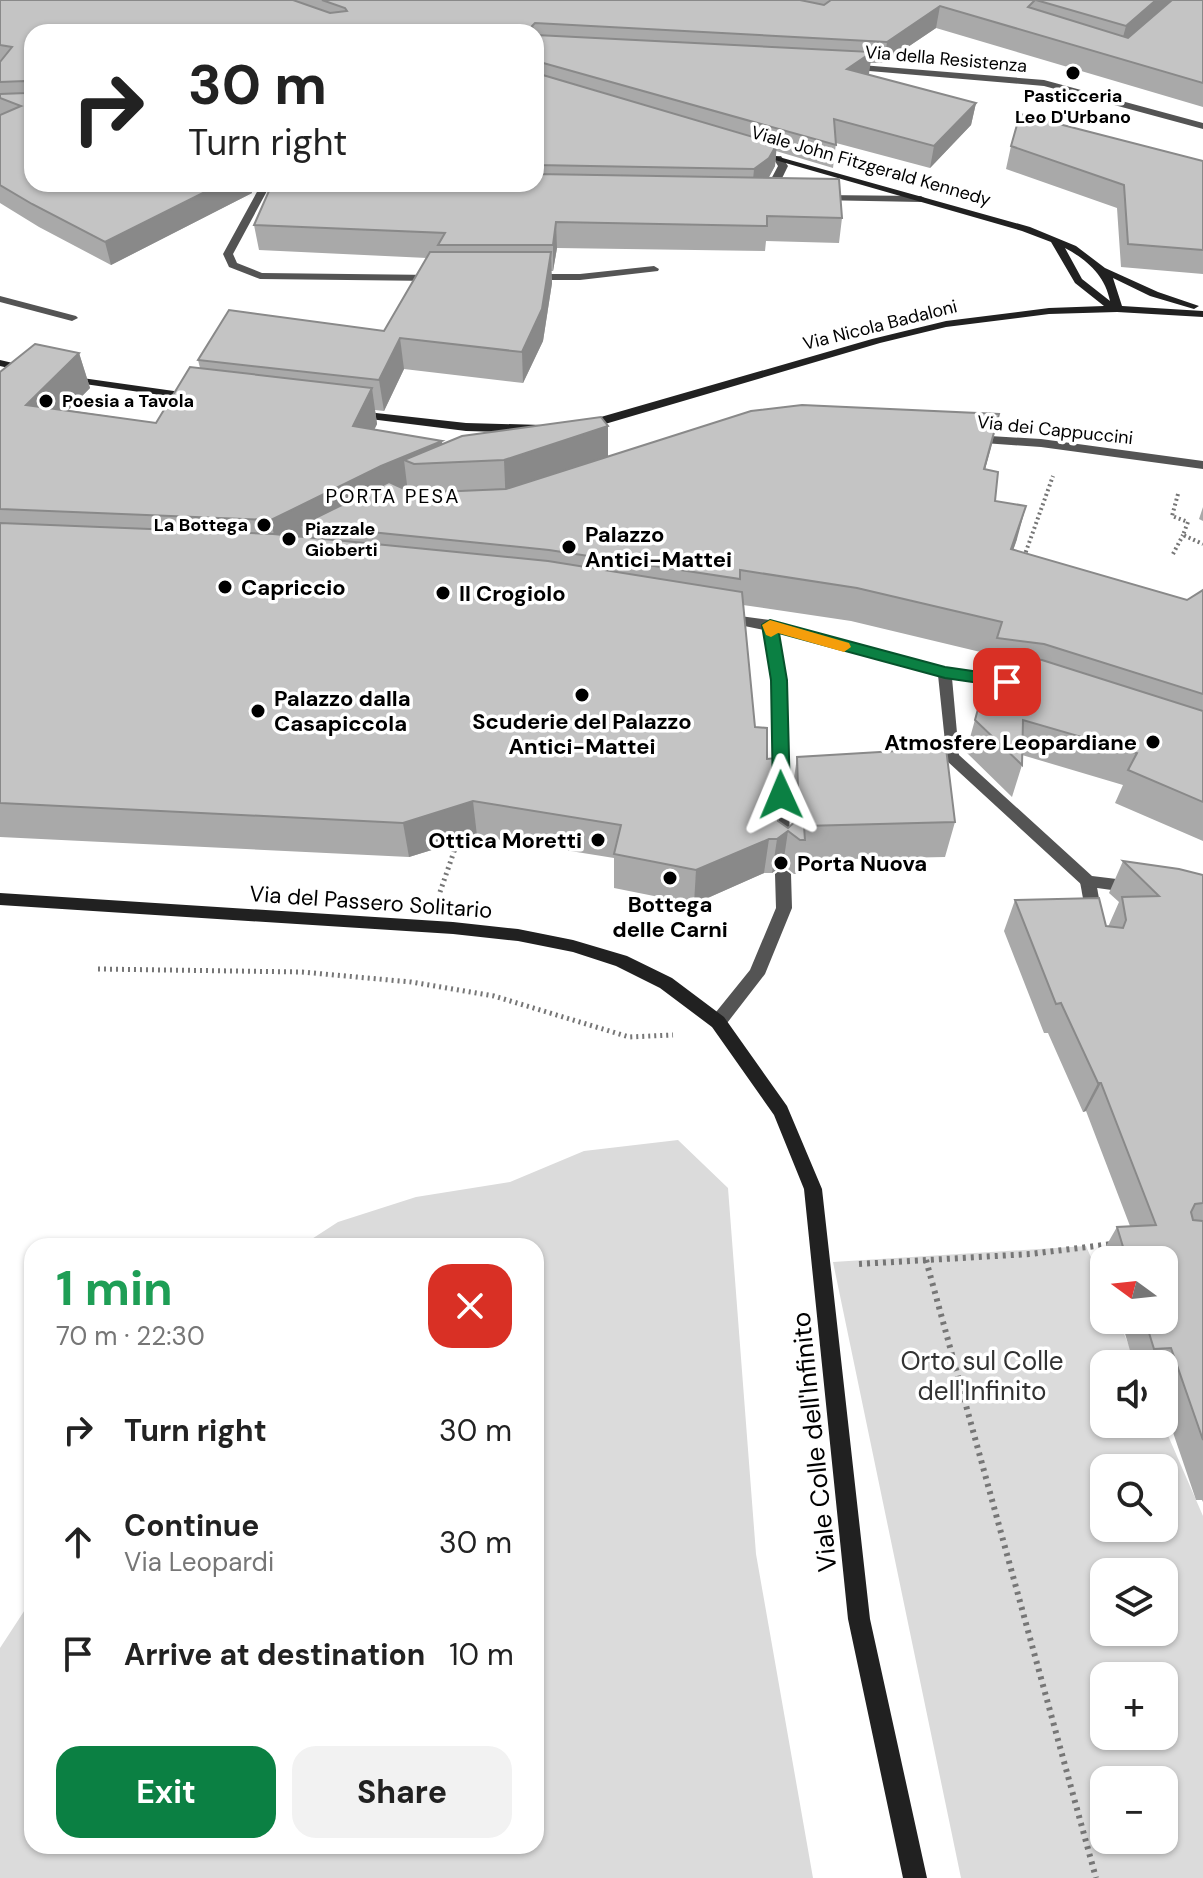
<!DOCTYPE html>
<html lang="en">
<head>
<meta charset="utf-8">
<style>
  :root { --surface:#fff; --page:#f2f2f2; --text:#222; --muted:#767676; --accent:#0b8043 }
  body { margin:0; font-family:"DM Sans",sans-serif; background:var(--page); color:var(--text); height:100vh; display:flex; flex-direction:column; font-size:30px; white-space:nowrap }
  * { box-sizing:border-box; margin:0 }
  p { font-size:26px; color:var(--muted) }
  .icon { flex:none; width:44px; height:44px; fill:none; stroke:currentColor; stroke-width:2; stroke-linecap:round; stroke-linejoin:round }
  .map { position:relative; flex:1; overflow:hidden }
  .panel { position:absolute; left:24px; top:1238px; width:520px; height:616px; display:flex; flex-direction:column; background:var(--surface); border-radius:24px; box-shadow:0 2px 6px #0004 }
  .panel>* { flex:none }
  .hud { position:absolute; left:24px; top:24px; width:520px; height:168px; border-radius:24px; box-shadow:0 2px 6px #0004; background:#fff; color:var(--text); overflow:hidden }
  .needle { width:52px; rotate:285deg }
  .controls { position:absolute; left:1090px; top:1246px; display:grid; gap:16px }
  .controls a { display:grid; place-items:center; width:88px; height:88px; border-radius:16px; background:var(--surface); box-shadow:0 2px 6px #0004; font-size:40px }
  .pin { position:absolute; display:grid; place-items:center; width:68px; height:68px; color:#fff; margin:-34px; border-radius:16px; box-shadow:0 4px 12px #0006 }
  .me { position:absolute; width:88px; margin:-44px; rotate:359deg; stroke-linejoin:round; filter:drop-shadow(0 0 6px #0008) }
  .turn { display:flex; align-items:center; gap:28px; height:168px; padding:0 32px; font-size:36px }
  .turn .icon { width:104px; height:104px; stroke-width:2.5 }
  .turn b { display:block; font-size:56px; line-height:68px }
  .round { display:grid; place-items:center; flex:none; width:84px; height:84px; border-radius:24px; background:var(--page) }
  .headline { display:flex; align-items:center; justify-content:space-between; height:136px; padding:0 32px }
  h1 { font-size:48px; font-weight:700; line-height:60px; color:#1e9e55 }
  .cta { display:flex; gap:16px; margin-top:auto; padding:16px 32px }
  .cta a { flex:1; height:92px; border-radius:24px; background:var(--accent); color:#fff; font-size:32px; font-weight:700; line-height:92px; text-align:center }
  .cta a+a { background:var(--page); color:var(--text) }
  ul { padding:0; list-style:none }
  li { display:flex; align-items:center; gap:24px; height:112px; padding:0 32px }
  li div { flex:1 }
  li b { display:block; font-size:30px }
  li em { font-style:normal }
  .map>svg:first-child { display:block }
  .green { fill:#dbdbdb; fill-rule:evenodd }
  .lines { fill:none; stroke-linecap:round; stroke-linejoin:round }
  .path-far2 { stroke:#767676; stroke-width:4; stroke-dasharray:2 3; stroke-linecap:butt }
  .path-far1 { stroke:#767676; stroke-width:5; stroke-dasharray:2 4; stroke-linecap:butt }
  .path { stroke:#767676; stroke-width:6; stroke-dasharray:3 5; stroke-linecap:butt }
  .lane { fill:#545454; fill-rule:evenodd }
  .street { fill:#545454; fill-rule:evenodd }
  .secondary { fill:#212121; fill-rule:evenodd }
  .wall { fill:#a9a9a9 }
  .shaded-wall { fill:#898989 }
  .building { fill:#c4c4c4; stroke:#898989; stroke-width:2 }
  .route { fill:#0b8043; stroke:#07532c; stroke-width:2 }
  .slow { fill:#f59e0b }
  .poi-dot { fill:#000; stroke:#fff; stroke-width:3 }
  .labels { text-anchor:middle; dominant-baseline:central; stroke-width:7; stroke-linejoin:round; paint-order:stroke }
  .far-street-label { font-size:18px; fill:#000; stroke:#fff }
  .far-poi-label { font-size:18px; font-weight:bold; fill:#000; stroke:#fff; text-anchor:start }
  .far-neighbourhood-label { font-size:20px; letter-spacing:2px; fill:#000; stroke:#fff }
  .poi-label { font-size:22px; font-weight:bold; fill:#000; stroke:#fff; text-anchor:start }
  .street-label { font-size:22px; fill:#000; stroke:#fff }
  .near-park-label { font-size:26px; fill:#323232; stroke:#fff }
  .near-street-label { font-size:26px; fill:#000; stroke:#fff }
</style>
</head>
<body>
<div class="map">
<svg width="1203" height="1878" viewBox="0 0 1203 1878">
  <rect width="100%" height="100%" fill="#fff"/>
  <g class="green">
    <polygon points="678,1140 728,1188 756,1554 813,1878 0,1878 0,1648 32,1599 32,1846 536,1846 536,1246 301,1246 338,1222 416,1197 510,1182 584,1151"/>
    <path d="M 1086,1246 L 1104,1287 L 1104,1320 L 1118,1320 L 1137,1364 L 1104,1364 L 1104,1424 L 1163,1424 L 1203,1516 L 1203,1878 L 961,1878 L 833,1262 ZM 1104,1468 L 1164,1468 L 1164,1528 L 1104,1528 ZM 1104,1572 L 1164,1572 L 1164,1632 L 1104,1632 ZM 1104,1676 L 1164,1676 L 1164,1736 L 1104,1736 ZM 1104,1780 L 1164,1780 L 1164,1840 L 1104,1840 Z"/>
  </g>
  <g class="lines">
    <g class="path-far2">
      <polyline points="1178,494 1172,516 1188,522 1183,535 1203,544"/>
      <polyline points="1173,554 1183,535"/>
      <polyline points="1024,557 1053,476"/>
    </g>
    <g class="path-far1">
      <polyline points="440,892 459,837"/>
      <polyline points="98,969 302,972 411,982 494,996 629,1037 673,1035"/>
    </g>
    <g class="path">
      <polyline points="926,1260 1096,1878"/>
      <polyline points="859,1264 1030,1254 1112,1244"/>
    </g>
    <g class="lane">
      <polygon points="0,296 76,316 78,318 72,321 0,302"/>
      <polygon points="974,435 1041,439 1203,461 1203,469 1041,447 970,442 970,436"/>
      <polygon points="1088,876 1096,882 1103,920 1101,924 1089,924 1087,920 1080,882"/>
    </g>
    <g class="street">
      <polygon points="849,64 1044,80 1203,123 1203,129 1044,86 846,69 845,67"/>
      <path d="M 775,156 L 781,156 L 788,166 C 782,178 776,195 760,194 L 759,192 L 769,183 L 778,166 L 773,158 Z"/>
      <path d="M 223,184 C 244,184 276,180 294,190 L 289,193 L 267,191 L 233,254 L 237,263 L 262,273 L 435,275 L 440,278 L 435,281 L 260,279 L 229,267 L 223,254 L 258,190 L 228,187 Z"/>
      <polygon points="821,195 921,196 926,199 921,202 817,200 816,198"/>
      <polygon points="654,266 659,269 658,271 580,280 531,280 526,277 531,274 580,274"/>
      <polygon points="725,614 770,620 935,665 1011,679 1013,682 1011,685 1006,687 952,678 959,755 1092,876 1133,881 1139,883 1141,887 1139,891 1133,893 1083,886 947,761 938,675 778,633 786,680 790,843 787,847 777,847 774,843 772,680 764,630 720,621 718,618"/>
      <polygon points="783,868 791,874 792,908 765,974 724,1027 718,1029 712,1027 710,1022 712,1017 750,970 776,908 775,874"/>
    </g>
    <g class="secondary">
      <path d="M 754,150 L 1030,227 L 1076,246 L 1105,268 L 1158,292 L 1199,306 L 1194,309 L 1150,296 L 1113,278 L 1122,306 L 1203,311 L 1203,317 L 1117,312 L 1049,314 L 946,327 L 880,343 L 588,429 L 580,429 L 580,423 L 872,339 L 946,321 L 1049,308 L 1104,306 L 1075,283 L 1051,242 L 1022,231 L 754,154 ZM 1065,248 C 1087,260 1105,275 1110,301 L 1082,279 Z"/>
      <polygon points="0,360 34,368 36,370 30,373 0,366"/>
      <polygon points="68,376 195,394 201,397 195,400 64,381 62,379"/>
      <polygon points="358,411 466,423 542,425 548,429 542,433 466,431 354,417 352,415"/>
      <polygon points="0,893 453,922 518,929 573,940 627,956 672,978 724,1017 787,1106 822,1189 870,1619 927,1878 903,1878 848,1619 804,1189 774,1115 712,1027 660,988 616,966 573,952 518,941 453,934 0,905"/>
    </g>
  </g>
  <g class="wall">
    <polygon points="0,0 1203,0 1203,107 936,28 884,63 870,63 868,75 976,103 971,125 930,168 836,143 833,168 776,151 775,166 768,178 842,218 839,243 766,241 765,251 557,248 553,271 551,271 552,283 543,341 523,383 404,369 384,411 375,410 377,424 374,430 443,444 608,456 999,414 985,469 995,501 1017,539 1013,550 1187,600 1203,590 1203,841 1115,803 1123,785 1022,755 1022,765 1012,797 966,752 993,655 851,621 743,605 755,727 767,759 778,821 788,828 793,824 792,792 797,757 955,822 945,857 802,860 799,874 794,874 783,865 772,873 764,873 694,904 614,888 614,858 477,836 409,857 0,837 0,372 79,353 90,388 68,410 156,423 200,368 198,360 384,331 427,258 259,250 254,225 536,184 536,32 32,32 32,184 251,184 252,193 111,265 39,227 0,203"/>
    <polygon points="1011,146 1203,161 1203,274 1121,267 1117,208 1006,169"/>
    <polygon points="1203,507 1203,521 1199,519"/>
    <polygon points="1123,861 1203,875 1203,1502 1202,1500 1196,1500 1164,1406 1164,1364 1134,1364 1121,1320 1164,1320 1164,1260 1104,1260 1104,1262 1102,1253 1117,1227 1130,1226 1086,1111 1083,1112 1048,1033 1044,1033 1004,931 1015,900 1108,927 1119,902 1109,893"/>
  </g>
  <g class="shaded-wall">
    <polygon points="1156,0 1174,0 1120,48 1126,26"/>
    <polygon points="940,6 936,28 884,63 887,42"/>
    <polygon points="872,52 869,74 844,91 847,69"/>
    <polygon points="976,103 971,125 930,168 934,146"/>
    <polygon points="777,144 775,166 767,181 752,192 754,169"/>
    <polygon points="93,184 140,184 99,206"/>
    <polygon points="221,184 251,184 252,193 111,265 105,242"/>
    <polygon points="556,222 557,248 553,271 553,245"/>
    <polygon points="551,252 552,283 543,341 523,383 522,352"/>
    <polygon points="400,338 404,369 384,411 379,380"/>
    <polygon points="79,353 90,388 38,441 26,405"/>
    <polygon points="372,388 377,424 358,462 353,426"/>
    <polygon points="999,414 991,448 976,502 984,469"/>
    <polygon points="608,426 608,474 506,508 504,460"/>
    <polygon points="442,441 445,463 404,460 408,493 301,525 305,543 278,556 271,520 381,466"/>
    <polygon points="1026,506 1017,539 1002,583 1011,549"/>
    <polygon points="473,801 477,836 409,857 403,823"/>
    <polygon points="788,831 783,865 772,873 777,839"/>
    <polygon points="769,839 764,873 694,904 696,870"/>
    <polygon points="1098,1083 1101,1083 1086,1111 1083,1112"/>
  </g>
  <g class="building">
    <polygon points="0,0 293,0 330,13 347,11 345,8 322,0 800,0 824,5 831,0 1035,0 1028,7 1128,38 1172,0 1203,0 1203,83 940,6 887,42 535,23 532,26 534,32 32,32 32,184 94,184 104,189 114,184 221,184 105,242 32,204 0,185 0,115 21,106 0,98 0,94 26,93 29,84 25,81 0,82 0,62 12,47 0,45"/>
    <polygon points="1036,0 1156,0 1126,26"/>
    <polygon points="536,35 872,52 847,69 976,103 934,146 834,119 836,145 536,61"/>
    <polygon points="536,73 777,144 769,158 754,169 536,165"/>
    <polygon points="1020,114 1203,161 1203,250 1128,244 1124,185 1011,146"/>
    <polygon points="536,174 839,179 842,218 767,216 767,226 556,222 553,245 438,245 445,233 254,225 272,184 536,184"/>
    <polygon points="430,252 551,252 542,309 522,352 400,338 379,380 198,360 229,310 384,331"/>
    <polygon points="35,344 79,353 26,405 156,423 190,367 372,388 353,426 442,441 381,466 271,520 0,509 0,372"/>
    <polygon points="802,405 999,414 984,469 998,472 995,501 1026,506 1011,549 1187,600 1203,590 1203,694 1044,644 997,638 1002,622 857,588 740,570 740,579 549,550 301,525 389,482 413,493 506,489 751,411"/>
    <polygon points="601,417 608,426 504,460 414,464 404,460 462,436"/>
    <polygon points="0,523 273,534 548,561 742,592 755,727 767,728 767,759 776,758 778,821 788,828 799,818 797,757 946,748 955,822 804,826 805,840 800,840 788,831 777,839 769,839 696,870 614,854 621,825 473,801 403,823 0,803"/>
    <polygon points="993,654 1042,660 1203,711 1203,802 1128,770 1137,753 1023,720 1022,765 975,720"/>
    <polygon points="1123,861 1179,869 1203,875 1203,1203 1195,1204 1191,1212 1193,1220 1203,1221 1203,1440 1171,1348 1154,1349 1145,1320 1164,1320 1164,1260 1127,1260 1117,1227 1156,1225 1101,1083 1098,1083 1061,1003 1056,1004 1015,900 1099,898 1106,926 1123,928 1126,920 1122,897 1159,896"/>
  </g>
  <polygon class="route" points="770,620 945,667 1007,676 1015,682 1007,687 945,678 779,633 787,680 790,795 781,801 773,795 771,680 762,625"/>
  <polygon class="slow" points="770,620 849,643 851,647 844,652 778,633 771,637 766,635 762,625"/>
  <g class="poi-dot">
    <circle cx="1073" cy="73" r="8"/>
    <circle cx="46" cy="401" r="8"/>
    <circle cx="264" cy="525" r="8"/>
    <circle cx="289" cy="539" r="8"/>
    <circle cx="569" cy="547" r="8"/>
    <circle cx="225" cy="587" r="8"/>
    <circle cx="443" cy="593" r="8"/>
    <circle cx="582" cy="695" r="8"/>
    <circle cx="258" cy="711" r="8"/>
    <circle cx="1153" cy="742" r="8"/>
    <circle cx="598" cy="840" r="8"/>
    <circle cx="781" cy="863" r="8"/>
    <circle cx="670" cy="878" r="8"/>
  </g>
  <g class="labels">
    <g class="far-street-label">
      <text transform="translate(946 59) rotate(5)">Via della Resistenza</text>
      <text transform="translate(871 166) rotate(16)">Viale John Fitzgerald Kennedy</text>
      <text transform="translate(880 325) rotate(-14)">Via Nicola Badaloni</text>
      <text transform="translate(1055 430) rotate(6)">Via dei Cappuccini</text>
    </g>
    <g class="far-poi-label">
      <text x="1073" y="96" text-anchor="middle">Pasticceria<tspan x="1073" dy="21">Leo D'Urbano</tspan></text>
      <text x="62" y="401">Poesia a Tavola</text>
      <text x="248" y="525" text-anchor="end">La Bottega</text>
      <text x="305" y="529">Piazzale<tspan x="305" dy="21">Gioberti</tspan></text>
    </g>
    <g class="far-neighbourhood-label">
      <text x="393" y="496">PORTA PESA</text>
    </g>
    <g class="poi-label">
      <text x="585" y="534">Palazzo<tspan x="585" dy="25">Antici-Mattei</tspan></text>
      <text x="241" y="587">Capriccio</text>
      <text x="459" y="593">Il Crogiolo</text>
      <text x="274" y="698">Palazzo dalla<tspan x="274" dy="25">Casapiccola</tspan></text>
      <text x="582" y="721" text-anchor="middle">Scuderie del Palazzo<tspan x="582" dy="25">Antici-Mattei</tspan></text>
      <text x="1137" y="742" text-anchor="end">Atmosfere Leopardiane</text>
      <text x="582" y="840" text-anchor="end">Ottica Moretti</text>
      <text x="797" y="863">Porta Nuova</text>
      <text x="670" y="904" text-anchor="middle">Bottega<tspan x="670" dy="25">delle Carni</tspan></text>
    </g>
    <g class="street-label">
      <text transform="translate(371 902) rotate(4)">Via del Passero Solitario</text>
    </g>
    <g class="near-park-label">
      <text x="982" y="1361">Orto sul Colle<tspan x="982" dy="30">dell'Infinito</tspan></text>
    </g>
    <g class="near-street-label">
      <text transform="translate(814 1442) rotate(-96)">Viale Colle dell'Infinito</text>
    </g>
  </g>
</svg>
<div class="controls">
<a><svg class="needle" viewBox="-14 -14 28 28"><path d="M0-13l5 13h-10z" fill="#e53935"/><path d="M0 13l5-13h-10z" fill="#767676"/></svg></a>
<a><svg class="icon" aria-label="sound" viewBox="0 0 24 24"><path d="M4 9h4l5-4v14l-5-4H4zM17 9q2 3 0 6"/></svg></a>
<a><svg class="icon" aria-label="search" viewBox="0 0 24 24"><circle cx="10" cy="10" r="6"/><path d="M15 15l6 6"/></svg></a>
<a><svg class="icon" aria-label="layers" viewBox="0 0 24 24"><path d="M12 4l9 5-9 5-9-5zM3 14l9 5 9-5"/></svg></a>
<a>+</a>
<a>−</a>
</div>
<div class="pin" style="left:1007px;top:682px;background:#d93025"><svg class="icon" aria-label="arrive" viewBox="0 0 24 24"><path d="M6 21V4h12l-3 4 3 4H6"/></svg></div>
<svg class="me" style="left:781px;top:795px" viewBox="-20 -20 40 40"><path d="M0-17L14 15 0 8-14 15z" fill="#0b8043" stroke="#fff" stroke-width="4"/></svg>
<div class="hud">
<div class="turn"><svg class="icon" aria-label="right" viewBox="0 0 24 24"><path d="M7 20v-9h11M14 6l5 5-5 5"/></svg><div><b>30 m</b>Turn right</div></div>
</div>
<section class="panel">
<div class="headline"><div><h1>1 min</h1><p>70 m · 22:30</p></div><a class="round" style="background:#d93025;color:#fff"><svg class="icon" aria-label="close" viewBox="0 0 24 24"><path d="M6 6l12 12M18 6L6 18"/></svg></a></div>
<ul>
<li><svg class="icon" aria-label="right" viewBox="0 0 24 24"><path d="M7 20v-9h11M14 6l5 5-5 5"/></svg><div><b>Turn right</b></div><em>30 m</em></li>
<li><svg class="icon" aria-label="ahead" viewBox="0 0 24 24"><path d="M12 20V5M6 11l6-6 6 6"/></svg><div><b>Continue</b><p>Via Leopardi</p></div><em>30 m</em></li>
<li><svg class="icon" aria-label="arrive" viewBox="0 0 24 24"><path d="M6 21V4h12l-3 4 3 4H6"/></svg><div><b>Arrive at destination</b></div><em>10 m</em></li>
</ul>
<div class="cta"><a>Exit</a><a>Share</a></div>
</section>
</div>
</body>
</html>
